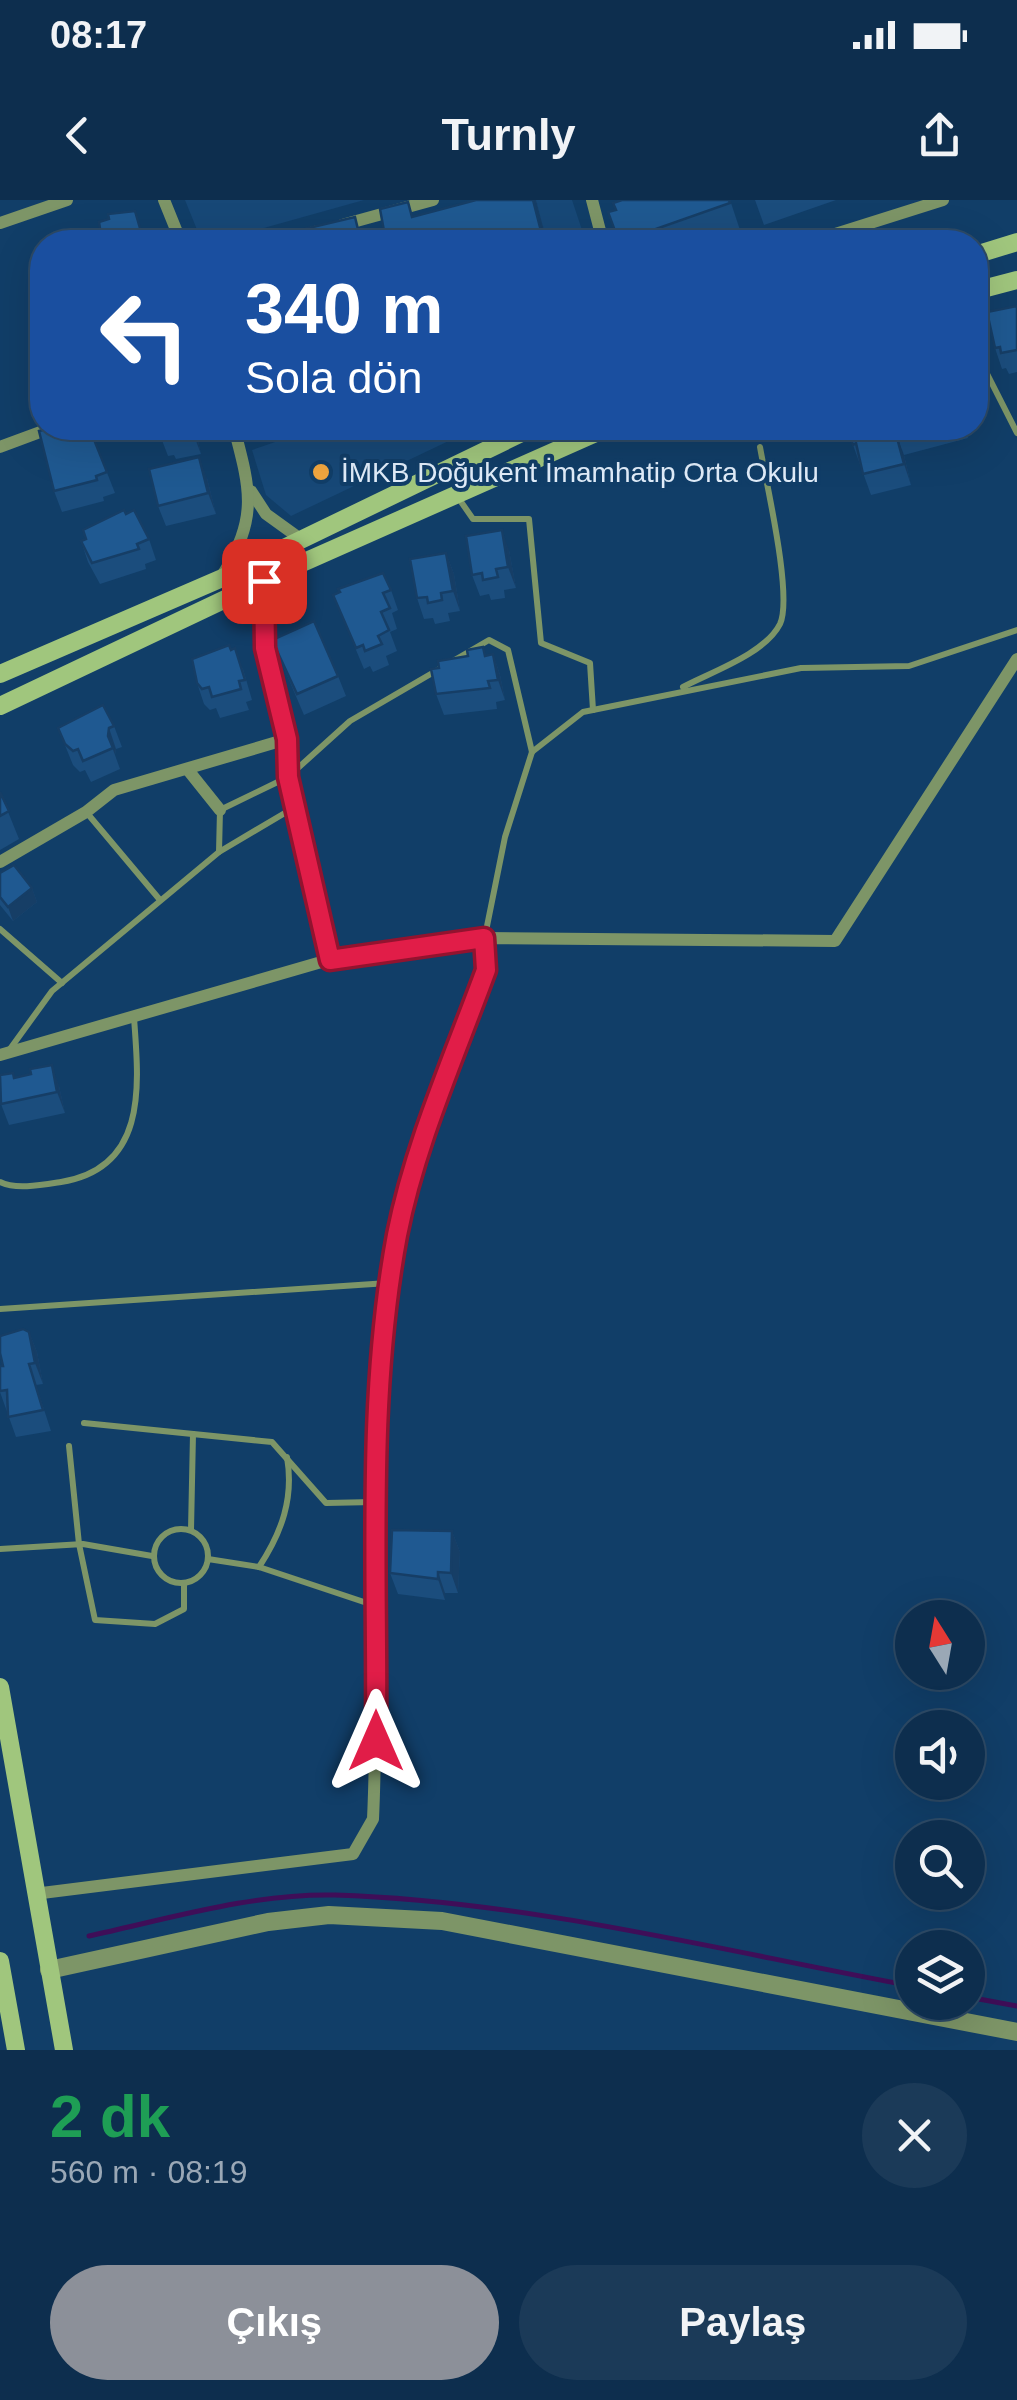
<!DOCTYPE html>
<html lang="tr">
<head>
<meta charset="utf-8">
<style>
  :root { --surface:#0d2e4e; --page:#1b3a58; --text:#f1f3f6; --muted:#9aa8b6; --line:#2d4a66; --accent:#8c9099 }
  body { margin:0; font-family:Helvetica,sans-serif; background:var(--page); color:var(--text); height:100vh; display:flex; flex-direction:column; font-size:38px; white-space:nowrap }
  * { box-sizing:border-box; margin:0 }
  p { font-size:32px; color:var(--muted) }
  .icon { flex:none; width:55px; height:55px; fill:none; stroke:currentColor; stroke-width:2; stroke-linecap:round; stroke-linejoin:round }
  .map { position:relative; height:1850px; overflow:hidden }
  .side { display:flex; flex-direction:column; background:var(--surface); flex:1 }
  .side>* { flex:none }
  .hud { position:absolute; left:30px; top:30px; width:958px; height:210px; border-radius:40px; box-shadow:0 10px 40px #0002,0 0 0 2px var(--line); background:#1a4fa0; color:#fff; overflow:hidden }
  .needle { width:65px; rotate:349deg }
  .fabs { position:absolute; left:895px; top:1400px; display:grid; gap:20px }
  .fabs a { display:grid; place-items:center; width:90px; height:90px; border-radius:50%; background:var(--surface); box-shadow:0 10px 40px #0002,0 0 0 2px var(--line); font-size:50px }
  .pin { position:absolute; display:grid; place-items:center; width:85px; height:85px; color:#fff; margin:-42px; border-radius:20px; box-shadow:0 5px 15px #0006 }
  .me { position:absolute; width:110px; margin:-55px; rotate:0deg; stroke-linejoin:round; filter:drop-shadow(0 0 8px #0008) }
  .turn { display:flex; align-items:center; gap:35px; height:210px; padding:0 50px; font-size:45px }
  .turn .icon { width:130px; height:130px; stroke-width:2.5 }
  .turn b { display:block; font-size:70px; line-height:85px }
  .round { display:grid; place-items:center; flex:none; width:105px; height:105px; border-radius:52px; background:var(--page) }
  .overview { display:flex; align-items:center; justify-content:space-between; height:170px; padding:0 50px }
  h1 { font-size:60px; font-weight:600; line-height:75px; color:#1e9e55 }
  .action { display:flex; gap:20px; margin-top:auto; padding:20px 50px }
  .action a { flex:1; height:115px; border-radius:60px; background:var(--accent); color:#fff; font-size:40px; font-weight:600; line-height:115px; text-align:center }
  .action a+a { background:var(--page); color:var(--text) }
  .status { display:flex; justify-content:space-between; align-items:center; height:70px; padding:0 50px; background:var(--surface); direction:ltr }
  .status svg { height:28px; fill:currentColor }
  header { display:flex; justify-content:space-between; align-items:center; height:130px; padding:0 50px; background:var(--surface); font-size:45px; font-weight:600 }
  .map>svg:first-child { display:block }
  .built { fill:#174877 }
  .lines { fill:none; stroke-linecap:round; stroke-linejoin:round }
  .stream { stroke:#3f0e58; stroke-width:5 }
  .service { stroke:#7d9567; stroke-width:6 }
  .minor { stroke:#7d9567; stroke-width:12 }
  .tertiary { stroke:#7d9567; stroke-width:18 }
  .secondary { stroke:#a0c67d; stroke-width:18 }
  .wall { fill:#1b4d7d }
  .shaded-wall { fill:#163e66 }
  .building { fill:#1f5991; stroke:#163e66; stroke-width:2.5 }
  .route-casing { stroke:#92132f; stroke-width:25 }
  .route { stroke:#e11d48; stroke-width:18 }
  .poi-dot { fill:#f1a63f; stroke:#113e68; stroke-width:4 }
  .labels { text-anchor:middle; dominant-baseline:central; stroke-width:8; stroke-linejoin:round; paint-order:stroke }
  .poi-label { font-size:28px; fill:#e1edfa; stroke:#113e68; text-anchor:start }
</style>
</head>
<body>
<div class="status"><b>08:17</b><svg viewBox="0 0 49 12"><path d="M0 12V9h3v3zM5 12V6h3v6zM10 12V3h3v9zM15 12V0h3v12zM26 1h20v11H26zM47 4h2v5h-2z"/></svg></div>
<header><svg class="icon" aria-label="back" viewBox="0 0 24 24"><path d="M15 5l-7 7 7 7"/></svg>Turnly<svg class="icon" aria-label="share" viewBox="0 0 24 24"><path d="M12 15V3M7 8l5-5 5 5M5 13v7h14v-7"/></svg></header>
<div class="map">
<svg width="1017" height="1850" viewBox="0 0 1017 1850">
  <rect width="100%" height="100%" fill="#113e68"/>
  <g class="built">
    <polygon points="185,0 364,0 214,42 202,42"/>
    <polygon points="482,0 572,0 586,42 383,42 382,33"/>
    <polygon points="316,228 476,228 291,316 266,295 252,250"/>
  </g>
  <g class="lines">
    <g class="stream">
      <path d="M 89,1736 C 168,1719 253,1693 335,1695 C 529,1701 722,1751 912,1786"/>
      <polyline points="968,1797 1017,1806"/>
    </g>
    <g class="service">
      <polyline points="975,150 1017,233"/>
      <polyline points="457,296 473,319 529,319 541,443 590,463 593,510"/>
      <polyline points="264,382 265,448 287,539 288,577 329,758"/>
      <path d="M 683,487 C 711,472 765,454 780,424 C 793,396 766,282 760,247"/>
      <polyline points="87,613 160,700"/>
      <polyline points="219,652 295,607"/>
      <polyline points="0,729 62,783"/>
      <polyline points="485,736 505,637 532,552 583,512 801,468 909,466 1017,430"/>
      <polyline points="10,849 52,791 219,652 220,610 288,577 350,521 489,440 508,450 532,552"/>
      <path d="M 0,982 C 15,990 42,985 61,982 C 148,968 139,885 134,818"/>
      <polyline points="0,1109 388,1083"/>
      <polyline points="84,1223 272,1242 326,1303 374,1302"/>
      <polyline points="69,1246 79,1344 95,1420 155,1424 184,1409 184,1384"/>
      <circle cx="181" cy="1356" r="27"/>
      <polyline points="191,1330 193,1234"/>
      <polyline points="0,1349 83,1344 152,1356"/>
      <polyline points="208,1359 259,1367 376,1406"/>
      <path d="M 259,1367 C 282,1332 294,1298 287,1257"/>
    </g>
    <g class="minor">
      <polyline points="164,0 181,42"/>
      <polyline points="592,0 603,42"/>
      <polyline points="0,23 67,0"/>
      <polyline points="342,25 433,0"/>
      <polyline points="277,42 318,31"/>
      <polyline points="810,42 943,0"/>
      <polyline points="0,247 51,228"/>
      <polyline points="251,291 266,314 302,340"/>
      <path d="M 222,376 C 258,317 251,292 234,228"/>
      <polyline points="188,570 220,610"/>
      <polyline points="0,662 86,612 114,590 287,539"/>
      <polyline points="0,855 342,756 485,738 835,741 1017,459"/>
      <path d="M 34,1694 L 353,1654 L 373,1619 C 382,1425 362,1228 397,1036 C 414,944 454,857 486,770 L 485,738"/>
    </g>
    <polyline class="tertiary" points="49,1770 268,1722 329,1715 442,1721 1017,1832"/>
    <g class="secondary">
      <polyline points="975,55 1017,42"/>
      <polyline points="975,91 1017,80"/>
      <polyline points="0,474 220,379 532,228"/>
      <polyline points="0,506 293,367 607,228"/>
      <polyline points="0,1487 64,1850"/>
      <polyline points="0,1761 16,1850"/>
    </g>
  </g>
  <g class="wall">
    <polygon points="476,0 536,0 547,42 386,42 414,17"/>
    <polygon points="730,0 740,30 706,42 619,42"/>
    <polygon points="755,0 836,0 764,25"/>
    <polygon points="1017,106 1017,172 1009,174 1006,168 1002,169 995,148"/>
    <polygon points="195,228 201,254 176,259 174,255 168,256 160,235"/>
    <polygon points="848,228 965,228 968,238 904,255 911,285 871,295 853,245"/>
    <polygon points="93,237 115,293 103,297 104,301 62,312 54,291 86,239"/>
    <polygon points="207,278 216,314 166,326 158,306"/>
    <polygon points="126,314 149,339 156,360 145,364 146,369 100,384 88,362 81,341"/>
    <polygon points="509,350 516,388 504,390 505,398 491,400 489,394 480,396 472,375"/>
    <polygon points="446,353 454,374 460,411 448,413 450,421 435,424 433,418 424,419 417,398"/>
    <polygon points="391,390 398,410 392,413 397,429 390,432 397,451 386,456 389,465 373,472 370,466 364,469 333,395"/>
    <polygon points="272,440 338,476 346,496 304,515"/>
    <polygon points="483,447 486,456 493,454 500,475 505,500 496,502 497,509 444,515 436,494 439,468 468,456"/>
    <polygon points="231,450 243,469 252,500 246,502 249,510 220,518 216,508 210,510 204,504 197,483"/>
    <polygon points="114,526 122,547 116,549 115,555 120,569 91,582 85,570 80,572 73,565 58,528"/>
    <polygon points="0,592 19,639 0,650"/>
    <polygon points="0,673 32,688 37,702 13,721 0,705"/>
    <polygon points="31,874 59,886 65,913 9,925 1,904 15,877"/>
    <polygon points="29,1132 37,1152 43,1184 36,1185 51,1231 16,1237 0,1192 0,1166 3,1166"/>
    <polygon points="452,1331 460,1352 458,1393 445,1393 445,1400 398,1394 390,1373"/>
  </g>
  <g class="shaded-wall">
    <polygon points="533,0 536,0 547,42 545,42"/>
    <polygon points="192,228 195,228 201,254 193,233"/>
    <polygon points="896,234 904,255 911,285 904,264"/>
    <polygon points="199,257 207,278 216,314 208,293"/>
    <polygon points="502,330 509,350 516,388 508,367"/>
    <polygon points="446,353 454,374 460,411 453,391"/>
    <polygon points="493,454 500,475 505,500 498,480"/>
    <polygon points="109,528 116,549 115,555 108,536"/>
    <polygon points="32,688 37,702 13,721 8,707"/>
    <polygon points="52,865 59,886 65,913 57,892"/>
    <polygon points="29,1132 37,1152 43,1184 35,1163"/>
    <polygon points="452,1331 460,1352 458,1393 451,1373"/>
    <polygon points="438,1372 445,1393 445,1400 438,1379"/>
  </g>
  <g class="building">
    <polygon points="476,0 533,0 543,39 529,42 511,42 510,39 496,42 386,42 380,9 408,2 412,17"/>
    <polygon points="622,0 729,0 730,3 619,42 608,12 616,10 613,3"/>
    <polygon points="135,11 144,42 102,42 99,22 109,19 108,14"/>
    <polygon points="355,17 361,42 302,42 300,30"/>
    <polygon points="1017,106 1017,150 1001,153 1000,147 995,148 987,112"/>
    <polygon points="51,228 82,228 86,239 93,237 107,272 96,276 97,280 54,291 39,231"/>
    <polygon points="158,228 192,228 193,233 169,238 167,234 160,235"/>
    <polygon points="848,228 921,228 896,234 904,264 863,274 856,243 853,245"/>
    <polygon points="199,257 208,293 158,306 149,269"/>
    <polygon points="124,310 126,314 134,310 149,339 137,344 139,349 92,363 81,341 86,339 83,330"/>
    <polygon points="502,330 508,367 496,369 498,377 483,380 482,373 472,375 466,336"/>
    <polygon points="446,353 453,391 441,393 442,400 428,403 427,397 417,398 410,359"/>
    <polygon points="383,373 391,390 383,393 390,408 381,412 389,430 378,436 382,444 365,451 363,445 356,448 333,395 340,392 338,389"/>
    <polygon points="314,421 338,476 297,494 272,440"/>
    <polygon points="229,445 231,450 235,448 245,480 239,481 241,489 212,497 209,487 202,489 197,483 192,459"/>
    <polygon points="483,447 485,456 493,454 498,480 488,481 490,488 436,494 431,469 439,468 438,461 468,456 467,450"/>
    <polygon points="103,505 114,526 109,528 108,536 113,548 83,561 78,549 73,551 65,544 58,528"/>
    <polygon points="0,592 9,611 0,616"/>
    <polygon points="14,665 32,688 8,707 0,697 0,673"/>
    <polygon points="52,865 57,892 1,904 0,875 13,873 14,878 31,874 30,869"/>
    <polygon points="23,1129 29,1132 35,1163 29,1164 43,1210 8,1217 7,1190 0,1191 0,1166 3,1166 0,1153 0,1136"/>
    <polygon points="392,1330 452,1331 451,1373 438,1372 438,1379 390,1373"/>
  </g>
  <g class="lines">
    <defs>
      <path id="route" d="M 264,381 L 265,448 L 287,539 L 288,577 L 330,760 L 484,738 L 486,770 C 454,857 415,944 397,1035 C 366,1201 378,1373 376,1541"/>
    </defs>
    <use href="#route" class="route-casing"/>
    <use href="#route" class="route"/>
  </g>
  <circle class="poi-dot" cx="321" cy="272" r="10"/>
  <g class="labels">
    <g class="poi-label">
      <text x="341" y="272">İMKB Doğukent İmamhatip Orta Okulu</text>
    </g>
  </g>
</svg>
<div class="fabs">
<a><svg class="needle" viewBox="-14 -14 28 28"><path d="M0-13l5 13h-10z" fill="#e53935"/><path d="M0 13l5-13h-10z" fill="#9aa8b6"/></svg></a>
<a><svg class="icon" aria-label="sound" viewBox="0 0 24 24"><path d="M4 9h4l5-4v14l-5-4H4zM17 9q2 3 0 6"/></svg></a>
<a><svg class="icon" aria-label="search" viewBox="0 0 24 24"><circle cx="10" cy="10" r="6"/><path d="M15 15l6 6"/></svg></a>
<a><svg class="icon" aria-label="layers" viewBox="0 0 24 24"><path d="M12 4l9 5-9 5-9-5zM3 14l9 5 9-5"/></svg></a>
</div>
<div class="pin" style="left:264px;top:381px;background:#d93025"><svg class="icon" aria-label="arrive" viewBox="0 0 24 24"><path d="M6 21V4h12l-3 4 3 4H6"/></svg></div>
<svg class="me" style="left:376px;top:1541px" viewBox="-20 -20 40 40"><path d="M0-17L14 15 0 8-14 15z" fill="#e11d48" stroke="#fff" stroke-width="4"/></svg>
<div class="hud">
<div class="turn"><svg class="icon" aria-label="left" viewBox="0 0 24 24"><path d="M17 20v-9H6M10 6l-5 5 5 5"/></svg><div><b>340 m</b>Sola dön</div></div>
</div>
</div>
<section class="side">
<div class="overview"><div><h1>2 dk</h1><p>560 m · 08:19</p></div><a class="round"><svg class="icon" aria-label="close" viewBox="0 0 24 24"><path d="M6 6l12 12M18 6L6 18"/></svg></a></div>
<div class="action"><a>Çıkış</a><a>Paylaş</a></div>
</section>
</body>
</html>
